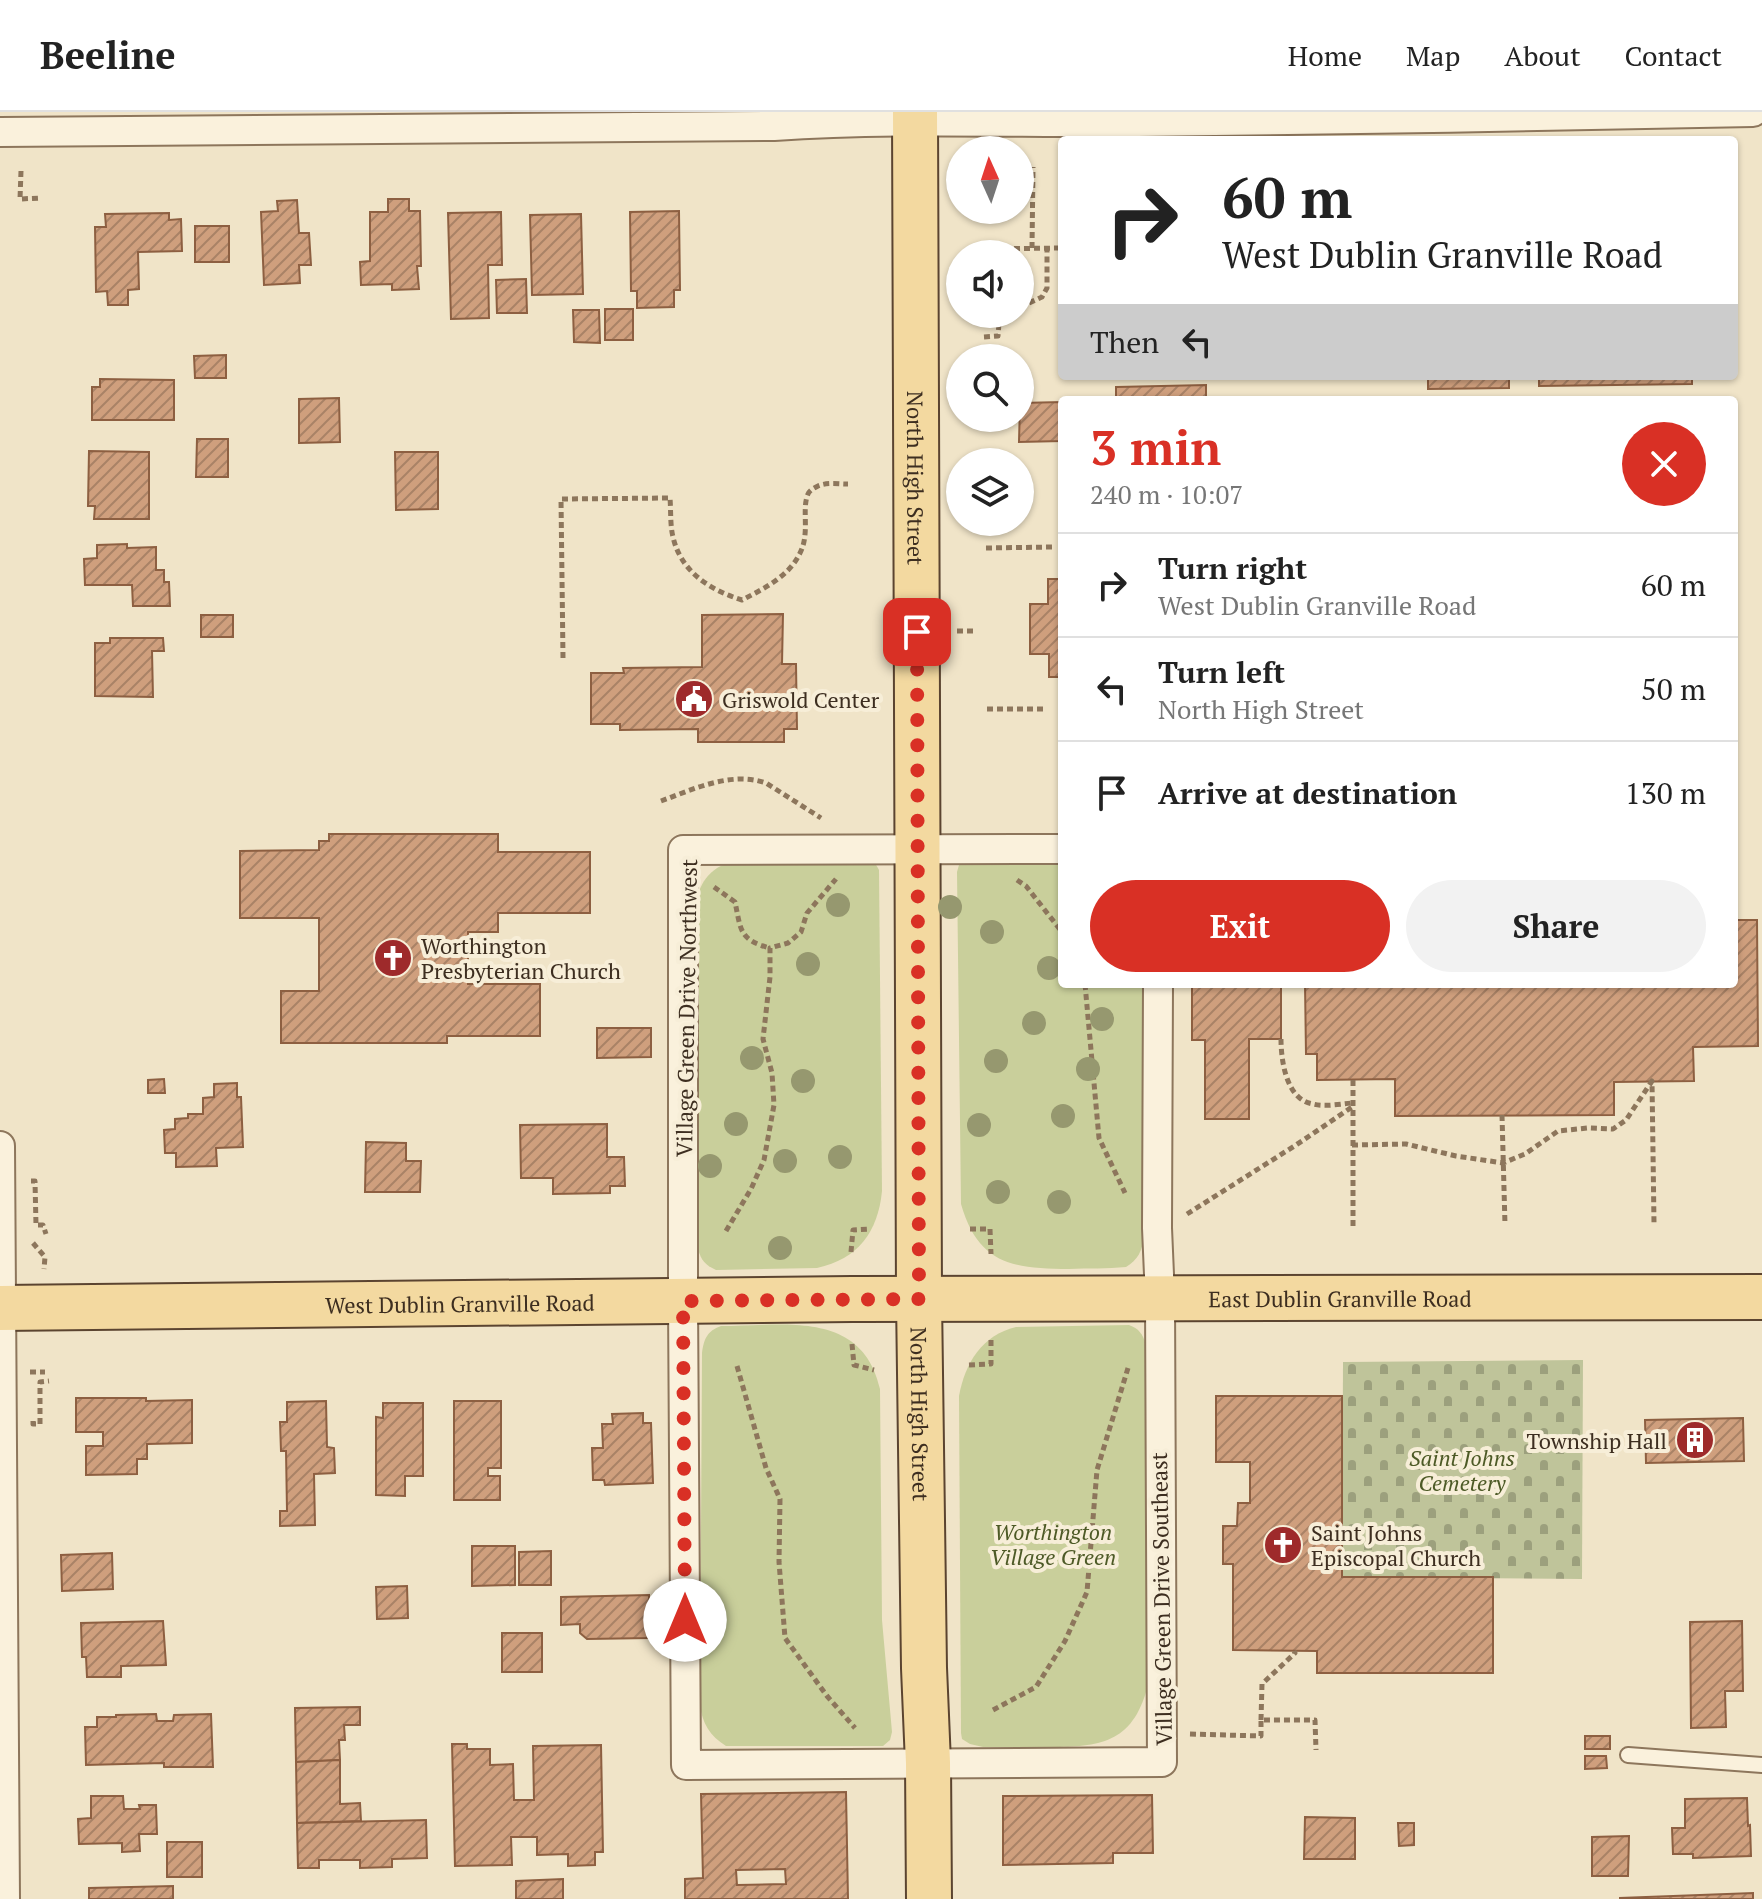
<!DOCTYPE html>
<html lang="en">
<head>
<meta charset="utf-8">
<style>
  :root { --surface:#fff; --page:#f2f2f2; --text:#222; --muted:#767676; --line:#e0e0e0; --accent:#d93025 }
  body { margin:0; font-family:"PT Serif",serif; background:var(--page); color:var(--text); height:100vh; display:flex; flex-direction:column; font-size:30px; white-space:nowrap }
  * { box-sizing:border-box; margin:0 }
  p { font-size:26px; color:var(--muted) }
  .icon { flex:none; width:44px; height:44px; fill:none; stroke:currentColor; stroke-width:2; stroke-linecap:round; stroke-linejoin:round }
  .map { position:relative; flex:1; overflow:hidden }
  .drawer { position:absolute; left:1058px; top:284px; width:680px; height:592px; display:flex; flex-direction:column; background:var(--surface); border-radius:8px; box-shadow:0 2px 6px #0004 }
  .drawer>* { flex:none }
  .banner { position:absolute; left:1058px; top:24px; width:680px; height:244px; border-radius:8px; box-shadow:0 2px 6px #0004; background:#fff; color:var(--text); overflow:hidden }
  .needle { width:52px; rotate:357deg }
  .tools { position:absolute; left:946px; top:24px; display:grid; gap:16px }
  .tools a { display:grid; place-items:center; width:88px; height:88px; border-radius:50%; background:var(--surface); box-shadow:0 2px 6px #0004; font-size:40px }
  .pin { position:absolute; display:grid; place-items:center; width:68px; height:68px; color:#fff; margin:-34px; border-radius:16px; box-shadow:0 4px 12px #0006 }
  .me { position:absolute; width:88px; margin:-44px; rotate:0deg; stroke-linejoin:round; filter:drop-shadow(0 0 6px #0008) }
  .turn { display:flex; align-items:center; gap:28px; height:168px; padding:0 32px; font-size:36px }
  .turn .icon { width:104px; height:104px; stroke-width:2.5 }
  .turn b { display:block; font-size:56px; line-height:68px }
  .then { display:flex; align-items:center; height:76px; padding:0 32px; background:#0003; gap:16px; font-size:30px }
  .round { display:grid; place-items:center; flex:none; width:84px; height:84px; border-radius:42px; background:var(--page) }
  .summary { display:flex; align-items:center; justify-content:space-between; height:136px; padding:0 32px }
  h1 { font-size:48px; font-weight:700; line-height:60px; color:var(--accent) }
  .primary-button { display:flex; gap:16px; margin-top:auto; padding:16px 32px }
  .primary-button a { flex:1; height:92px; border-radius:48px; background:var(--accent); color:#fff; font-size:32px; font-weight:700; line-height:92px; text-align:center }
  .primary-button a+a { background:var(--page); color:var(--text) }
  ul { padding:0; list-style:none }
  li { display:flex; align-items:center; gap:24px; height:104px; padding:0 32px; border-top:2px solid var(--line) }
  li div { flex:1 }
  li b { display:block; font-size:30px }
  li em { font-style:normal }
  header { display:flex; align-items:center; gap:48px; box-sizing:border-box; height:112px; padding:0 40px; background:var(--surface); border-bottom:2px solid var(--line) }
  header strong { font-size:38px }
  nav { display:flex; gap:44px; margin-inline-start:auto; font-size:28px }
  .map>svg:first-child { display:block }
  .cemetery { fill:url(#cemetery-stones) }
  .park { fill:#c9cf9b }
  .building { fill:url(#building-hatch); stroke:#8d5f41; stroke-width:2; fill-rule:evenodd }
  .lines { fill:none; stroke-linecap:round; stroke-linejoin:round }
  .lane-casing { stroke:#8d765c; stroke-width:18 }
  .street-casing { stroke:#8d765c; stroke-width:32 }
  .primary-casing { stroke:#5b4430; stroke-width:48 }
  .path { stroke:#8d765c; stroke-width:5; stroke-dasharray:6 4; stroke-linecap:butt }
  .lane { stroke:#faf1dc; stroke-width:14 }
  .street { stroke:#faf1dc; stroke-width:28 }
  .primary { stroke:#f3d9a0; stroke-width:44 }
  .tree { fill:#96986f }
  .route { stroke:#d93025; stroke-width:14; stroke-dasharray:0 25.2 }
  .labels { text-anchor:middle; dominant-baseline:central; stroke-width:8; stroke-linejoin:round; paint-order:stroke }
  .street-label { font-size:22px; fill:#3d2e20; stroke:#f7eed8 }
  .poi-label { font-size:22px; fill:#3d2e20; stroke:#f7eed8; text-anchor:start }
  .park-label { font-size:22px; font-style:italic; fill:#4d5a26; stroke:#f7eed8 }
</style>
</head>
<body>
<header>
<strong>Beeline</strong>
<nav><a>Home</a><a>Map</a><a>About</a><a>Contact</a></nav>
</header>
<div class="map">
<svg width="1762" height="1787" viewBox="0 0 1762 1787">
  <defs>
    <pattern id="cemetery-stones" width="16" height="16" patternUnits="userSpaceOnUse" patternTransform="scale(2)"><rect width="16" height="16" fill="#bfc49a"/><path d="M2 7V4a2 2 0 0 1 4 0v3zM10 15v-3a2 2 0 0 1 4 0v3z" fill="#9ca07d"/></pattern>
    <pattern id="building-hatch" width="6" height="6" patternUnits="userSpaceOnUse" patternTransform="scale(2)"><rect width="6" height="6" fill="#cf9f7d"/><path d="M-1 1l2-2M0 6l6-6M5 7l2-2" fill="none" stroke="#a98266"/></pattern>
  </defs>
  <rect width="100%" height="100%" fill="#f0e4c8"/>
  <polygon class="cemetery" points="1583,1248 1582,1467 1342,1465 1343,1250"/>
  <g class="park">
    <path d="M 1062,746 L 1062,872 L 1142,872 L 1144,1125 C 1142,1139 1138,1148 1126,1155 C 1107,1157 1088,1156 1069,1157 C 1013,1157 978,1152 961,1092 L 957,760 L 959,753 L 963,749 Z"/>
    <path d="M 735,748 L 875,751 L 879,758 L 882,1079 C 878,1120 858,1147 817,1156 L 716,1158 C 705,1153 701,1148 698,1137 L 694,799 C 699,771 707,757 735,748 Z"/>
    <path d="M 1129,1213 C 1139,1217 1142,1221 1146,1232 L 1146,1580 C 1130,1634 1094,1635 1046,1635 C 1025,1635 1004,1635 983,1635 L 970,1632 L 962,1627 L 961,1621 L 959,1284 C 965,1251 982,1223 1016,1215 Z"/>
    <path d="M 721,1214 C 783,1214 862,1197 880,1277 L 882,1508 L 892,1620 L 890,1628 L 883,1634 L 726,1634 C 710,1624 702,1611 700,1593 L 702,1241 C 704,1227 707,1219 721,1214 Z"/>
  </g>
  <g class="building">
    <polygon points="388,87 409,87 409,99 420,99 421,154 417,154 419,177 392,178 392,172 361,173 360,150 370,149 370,100 388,100"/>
    <polygon points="297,88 299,121 309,121 311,153 299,153 300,171 264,173 261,100 278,99 277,89"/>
    <polygon points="679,99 680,178 674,178 674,195 637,196 637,179 631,179 630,100"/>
    <polygon points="501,100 502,153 488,153 489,206 451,207 448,101"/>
    <polygon points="169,101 169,108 181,107 182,139 138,140 139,177 128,178 128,193 108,193 107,179 96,180 95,115 106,115 105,102"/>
    <polygon points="581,102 583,182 532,183 530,103"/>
    <rect x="195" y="114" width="34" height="36"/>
    <polygon points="526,167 527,201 497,201 496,168"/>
    <rect x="605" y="197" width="28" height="31"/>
    <polygon points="573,198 599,198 600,231 574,230"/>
    <polygon points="226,243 226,266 195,266 194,244"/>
    <polygon points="1428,264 1509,264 1509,276 1428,277"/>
    <polygon points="1539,264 1692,264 1692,272 1539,274"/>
    <polygon points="100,267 174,268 174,308 92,308 92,275 100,275"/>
    <polygon points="1206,273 1206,288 1112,288 1116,288 1116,275"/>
    <polygon points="339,286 340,330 299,331 299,287"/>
    <polygon points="1062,290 1062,329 1019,330 1020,291"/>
    <polygon points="197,327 228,327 228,365 196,365"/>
    <polygon points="89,339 149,340 149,407 94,407 95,394 88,394"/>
    <polygon points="395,340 438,340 438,397 396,398"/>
    <polygon points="127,432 127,436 156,435 156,458 164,458 164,470 169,470 170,494 133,494 132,473 85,473 84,447 97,446 97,433"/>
    <polygon points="1048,467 1062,467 1062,565 1049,565 1049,542 1030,542 1030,492 1048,492"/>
    <polygon points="783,502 782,552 796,552 797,617 784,617 784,630 698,630 698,617 620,618 620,612 591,612 591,561 624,561 623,556 702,555 702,503"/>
    <rect x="201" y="503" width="32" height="22"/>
    <polygon points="110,526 163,526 164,539 152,539 153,585 95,584 95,531 110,531"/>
    <polygon points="329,722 498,722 498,740 590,740 590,801 498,801 498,820 468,820 468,872 540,872 540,924 447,924 447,931 281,931 281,879 319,879 319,806 240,806 240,739 319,738 319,729 329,729"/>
    <polygon points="1734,808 1757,808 1758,934 1693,935 1694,969 1614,970 1614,1003 1395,1004 1395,967 1317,968 1317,942 1306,942 1305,872 1734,872"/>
    <polygon points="1192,872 1281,872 1281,927 1249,927 1249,1007 1205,1007 1205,928 1192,928"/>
    <polygon points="597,916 651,916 651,945 597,946"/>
    <polygon points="164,967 165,981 148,981 148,968"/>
    <polygon points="237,971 237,985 241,985 243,1035 216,1036 217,1054 176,1055 176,1041 165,1041 164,1018 175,1017 175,1007 188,1006 188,1002 203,1002 203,986 214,985 214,972"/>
    <polygon points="607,1012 607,1045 624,1045 625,1074 610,1074 610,1081 553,1082 553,1066 521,1066 520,1013"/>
    <polygon points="366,1030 406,1031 406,1049 421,1049 420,1080 365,1080"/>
    <polygon points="1216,1284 1342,1284 1342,1465 1493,1465 1493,1561 1317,1561 1317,1539 1233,1538 1233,1452 1223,1452 1223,1414 1237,1414 1238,1391 1250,1391 1250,1350 1216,1350"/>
    <polygon points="76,1286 146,1286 146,1289 192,1288 192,1331 147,1332 147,1347 137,1347 137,1362 86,1363 86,1334 103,1334 103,1320 76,1320"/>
    <polygon points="326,1289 327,1335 334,1336 335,1361 314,1362 315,1413 280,1414 280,1399 287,1399 286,1339 281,1339 280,1310 287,1310 287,1290"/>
    <polygon points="454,1289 501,1289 501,1356 488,1356 488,1364 500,1364 500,1388 454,1388"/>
    <polygon points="383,1291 423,1291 423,1364 405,1364 405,1384 376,1383 376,1305 383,1306"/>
    <polygon points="643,1301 643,1311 651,1311 653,1371 605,1373 604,1368 593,1368 592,1336 603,1336 602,1312 613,1312 612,1302"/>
    <polygon points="1743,1306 1744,1349 1646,1351 1645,1308"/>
    <polygon points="472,1434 515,1434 515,1473 472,1474"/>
    <polygon points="551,1439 551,1473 519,1473 519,1440"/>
    <polygon points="112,1441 113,1477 62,1479 61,1443"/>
    <polygon points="407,1474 408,1506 377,1507 376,1475"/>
    <polygon points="649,1483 650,1526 587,1527 580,1521 580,1512 561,1513 561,1485"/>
    <polygon points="163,1509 166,1553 121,1554 121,1565 87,1565 86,1545 82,1545 81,1511"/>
    <polygon points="1742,1509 1743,1579 1725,1579 1726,1615 1691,1616 1690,1510"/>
    <rect x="502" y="1521" width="40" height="39"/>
    <polygon points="360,1595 360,1613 344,1613 345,1628 339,1628 340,1648 296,1650 295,1596"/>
    <polygon points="156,1602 157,1609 173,1609 174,1603 211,1602 213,1655 164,1655 164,1651 86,1653 85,1615 97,1615 97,1605 116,1605 116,1603"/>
    <rect x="1585" y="1624" width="25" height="13"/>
    <polygon points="452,1632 467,1632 467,1637 490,1637 490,1653 513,1652 514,1688 534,1688 533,1634 601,1633 603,1740 595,1740 595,1753 568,1754 568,1742 537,1743 537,1725 511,1725 512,1753 455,1754"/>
    <polygon points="1585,1644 1606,1644 1607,1656 1585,1657"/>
    <polygon points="340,1648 340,1692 360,1691 361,1709 297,1711 296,1650"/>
    <path d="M 846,1680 L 848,1787 L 685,1787 L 685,1767 L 703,1766 L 701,1682 ZM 785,1757 L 786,1772 L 737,1773 L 736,1758 Z"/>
    <polygon points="1152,1683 1153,1741 1113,1741 1113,1751 1003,1753 1003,1684"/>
    <polygon points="91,1684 123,1684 124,1697 140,1697 139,1693 156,1693 157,1722 139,1722 140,1739 122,1740 122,1731 79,1732 78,1707 91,1706"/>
    <polygon points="1747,1686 1748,1714 1750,1713 1751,1744 1693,1746 1693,1742 1673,1742 1672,1716 1685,1716 1685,1687"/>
    <polygon points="1305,1705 1355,1706 1355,1747 1304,1747"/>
    <polygon points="426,1708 427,1746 392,1747 392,1755 360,1756 360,1748 319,1748 319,1756 298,1756 297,1711"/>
    <polygon points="1398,1711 1414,1711 1414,1733 1399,1734"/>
    <polygon points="1629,1724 1628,1764 1592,1764 1592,1725"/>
    <rect x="167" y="1730" width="35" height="35"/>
    <polygon points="563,1767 563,1787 516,1787 516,1769"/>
    <polygon points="173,1774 173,1787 89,1787 89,1776"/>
    <polygon points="1753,1781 1753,1787 1620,1787 1620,1786"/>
  </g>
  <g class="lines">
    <defs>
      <polyline id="lane" points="1628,1643 1762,1653"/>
      <g id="street">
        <path d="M 0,20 L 774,14 C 895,6 1016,11 1137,10 C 1342,8 1548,4 1753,0"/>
        <polyline points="1062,737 683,738 683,1189 686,1653 1162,1650 1160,1186 1157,1116 1158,872"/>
        <polyline points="0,1034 5,1787"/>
      </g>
      <g id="primary">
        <path id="s1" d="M 915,0 L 919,1187 L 924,1556 L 928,1651 L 929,1787"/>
        <path id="s2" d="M 0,1196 L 852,1187 L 1762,1185"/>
      </g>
    </defs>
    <use href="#lane" class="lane-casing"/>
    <use href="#street" class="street-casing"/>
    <use href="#primary" class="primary-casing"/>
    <g class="path">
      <polyline points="21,59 20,87 41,86"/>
      <polyline points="1032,136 1033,55"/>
      <polyline points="984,137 1062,136"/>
      <polyline points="1020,195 1042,185 1047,176 1047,137"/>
      <polyline points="984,225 998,224 999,211 1006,202"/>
      <polyline points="986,436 1054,435"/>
      <polyline points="957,519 974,519"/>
      <path d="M 563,546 L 561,387 L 670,386 C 671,399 670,413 673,425 C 681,460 710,478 742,488 C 763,477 788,465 799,443 C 811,422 801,398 808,382 C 810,378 814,376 818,374 C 827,370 838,372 848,372"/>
      <polyline points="987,597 1045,597"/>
      <path d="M 661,689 C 694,677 731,659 766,671 L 821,706"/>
      <polyline points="1017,768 1026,774 1062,820"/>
      <path d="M 714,775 L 735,790 C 741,818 739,828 770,836"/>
      <polyline points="1085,872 1099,1026 1125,1081"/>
      <path d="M 1281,927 C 1281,948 1286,988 1313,992 C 1325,995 1340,992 1352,991"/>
      <polyline points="1502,1003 1505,1113"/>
      <polyline points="1352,1033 1406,1032 1456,1044 1503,1051 1525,1042 1558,1019 1588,1016 1613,1017 1626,1008 1652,969 1654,1111"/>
      <polyline points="31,1069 35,1069 36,1113 43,1113 46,1122"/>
      <polyline points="1187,1102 1296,1033 1352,995"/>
      <polyline points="1353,1114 1353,968"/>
      <polyline points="970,1117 990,1117 991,1142"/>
      <polyline points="726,1119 751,1077 764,1048 774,993 772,961 763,927 770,865 770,836 788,831 801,820 807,801 836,767"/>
      <polyline points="33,1131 45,1145 44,1157"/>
      <polyline points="851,1140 853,1118 870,1117"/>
      <polyline points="852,1232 854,1253 874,1258"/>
      <polyline points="969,1253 991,1252 991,1228"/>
      <polyline points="737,1254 766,1356 780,1387 779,1450 785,1526 827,1584 855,1616"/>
      <polyline points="30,1260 45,1260"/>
      <polyline points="33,1309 33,1312 40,1312 40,1270 49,1269"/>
      <polyline points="993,1598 1036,1575 1065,1529 1087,1480 1097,1358 1128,1256"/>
      <polyline points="1261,1608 1262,1572 1295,1541 1294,1539"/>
      <polyline points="1190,1622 1261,1624 1261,1608 1315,1608 1316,1638"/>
    </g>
    <use href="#lane" class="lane"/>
    <use href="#street" class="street"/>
    <use href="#primary" class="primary"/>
  </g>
  <g class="tree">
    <circle cx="838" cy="793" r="12"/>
    <circle cx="950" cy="795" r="12"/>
    <circle cx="992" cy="820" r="12"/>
    <circle cx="808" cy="852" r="12"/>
    <circle cx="1049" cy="856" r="12"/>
    <circle cx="1102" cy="907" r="12"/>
    <circle cx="1034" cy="911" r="12"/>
    <circle cx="752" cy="946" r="12"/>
    <circle cx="996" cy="949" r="12"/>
    <circle cx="1088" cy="957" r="12"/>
    <circle cx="803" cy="969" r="12"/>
    <circle cx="1063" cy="1004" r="12"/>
    <circle cx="736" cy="1012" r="12"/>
    <circle cx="979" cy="1013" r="12"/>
    <circle cx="840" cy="1045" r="12"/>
    <circle cx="785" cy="1049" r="12"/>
    <circle cx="710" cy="1054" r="12"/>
    <circle cx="998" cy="1080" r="12"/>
    <circle cx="1059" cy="1090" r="12"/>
    <circle cx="780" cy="1136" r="12"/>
  </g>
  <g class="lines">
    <polyline class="route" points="685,1508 683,1189 919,1187 917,520"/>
  </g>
  <defs>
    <symbol id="civic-disc" viewBox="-11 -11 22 22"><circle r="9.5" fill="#9e2a2b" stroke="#f7eed8"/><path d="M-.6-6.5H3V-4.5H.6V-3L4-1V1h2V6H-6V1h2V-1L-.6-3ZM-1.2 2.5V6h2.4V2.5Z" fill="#fff"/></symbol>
    <symbol id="church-disc" viewBox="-11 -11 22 22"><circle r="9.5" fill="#9e2a2b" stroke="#f7eed8"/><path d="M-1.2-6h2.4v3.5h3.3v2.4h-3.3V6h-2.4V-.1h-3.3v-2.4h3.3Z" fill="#fff"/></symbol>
    <symbol id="building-disc" viewBox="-11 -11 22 22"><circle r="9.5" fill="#9e2a2b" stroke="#f7eed8"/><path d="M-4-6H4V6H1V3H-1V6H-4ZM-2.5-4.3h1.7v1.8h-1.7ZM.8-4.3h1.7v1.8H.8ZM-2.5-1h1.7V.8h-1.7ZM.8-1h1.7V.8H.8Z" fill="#fff"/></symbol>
  </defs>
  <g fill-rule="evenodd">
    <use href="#civic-disc" x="672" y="565" width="44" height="44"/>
    <use href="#church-disc" x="371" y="824" width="44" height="44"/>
    <use href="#building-disc" x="1673" y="1306" width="44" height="44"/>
    <use href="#church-disc" x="1261" y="1411" width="44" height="44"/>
  </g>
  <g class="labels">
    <g class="street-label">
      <text stroke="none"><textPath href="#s1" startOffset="366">North High Street</textPath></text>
      <text transform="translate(686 896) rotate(-89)">Village Green Drive Northwest</text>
      <text stroke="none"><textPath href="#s2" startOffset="1340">East Dublin Granville Road</textPath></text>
      <text stroke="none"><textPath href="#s2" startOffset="460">West Dublin Granville Road</textPath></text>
      <text stroke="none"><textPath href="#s1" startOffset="1302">North High Street</textPath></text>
      <text transform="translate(1161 1487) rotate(-91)">Village Green Drive Southeast</text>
    </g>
    <g class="poi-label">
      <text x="722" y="587">Griswold Center</text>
      <text x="421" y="833">Worthington<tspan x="421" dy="25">Presbyterian Church</tspan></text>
      <text x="1667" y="1328" text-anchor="end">Township Hall</text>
      <text x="1311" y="1420">Saint Johns<tspan x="1311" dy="25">Episcopal Church</tspan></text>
    </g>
    <g class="park-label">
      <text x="1462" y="1345">Saint Johns<tspan x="1462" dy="25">Cemetery</tspan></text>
      <text x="1053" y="1419">Worthington<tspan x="1053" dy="25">Village Green</tspan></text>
    </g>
  </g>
</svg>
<div class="tools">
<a><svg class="needle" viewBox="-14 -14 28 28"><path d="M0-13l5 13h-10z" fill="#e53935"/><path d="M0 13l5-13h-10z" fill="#767676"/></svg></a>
<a><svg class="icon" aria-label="sound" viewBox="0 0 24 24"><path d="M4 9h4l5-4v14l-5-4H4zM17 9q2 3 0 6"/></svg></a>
<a><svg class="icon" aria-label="search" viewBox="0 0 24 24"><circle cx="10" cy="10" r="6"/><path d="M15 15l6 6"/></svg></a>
<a><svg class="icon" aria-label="layers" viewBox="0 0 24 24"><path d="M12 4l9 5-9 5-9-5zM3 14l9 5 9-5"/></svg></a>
</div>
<div class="pin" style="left:917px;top:520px;background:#d93025"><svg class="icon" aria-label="arrive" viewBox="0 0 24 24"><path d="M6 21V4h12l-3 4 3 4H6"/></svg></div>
<svg class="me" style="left:685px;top:1508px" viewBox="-20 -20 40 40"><circle r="19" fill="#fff"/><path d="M0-13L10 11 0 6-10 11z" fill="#d93025"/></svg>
<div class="banner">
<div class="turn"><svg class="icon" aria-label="right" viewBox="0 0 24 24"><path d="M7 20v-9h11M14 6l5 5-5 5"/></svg><div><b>60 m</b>West Dublin Granville Road</div></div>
<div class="then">Then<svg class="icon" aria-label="left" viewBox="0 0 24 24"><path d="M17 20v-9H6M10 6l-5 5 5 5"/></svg></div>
</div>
<section class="drawer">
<div class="summary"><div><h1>3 min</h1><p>240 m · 10:07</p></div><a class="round" style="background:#d93025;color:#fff"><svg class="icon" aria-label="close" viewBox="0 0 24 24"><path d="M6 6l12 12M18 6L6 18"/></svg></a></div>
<ul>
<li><svg class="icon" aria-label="right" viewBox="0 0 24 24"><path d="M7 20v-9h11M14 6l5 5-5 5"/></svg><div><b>Turn right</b><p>West Dublin Granville Road</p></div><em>60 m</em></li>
<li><svg class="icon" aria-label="left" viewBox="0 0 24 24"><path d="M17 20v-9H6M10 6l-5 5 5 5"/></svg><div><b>Turn left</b><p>North High Street</p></div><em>50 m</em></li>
<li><svg class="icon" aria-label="arrive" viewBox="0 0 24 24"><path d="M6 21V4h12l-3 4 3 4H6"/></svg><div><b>Arrive at destination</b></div><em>130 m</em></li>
</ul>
<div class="primary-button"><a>Exit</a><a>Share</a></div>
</section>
</div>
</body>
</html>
